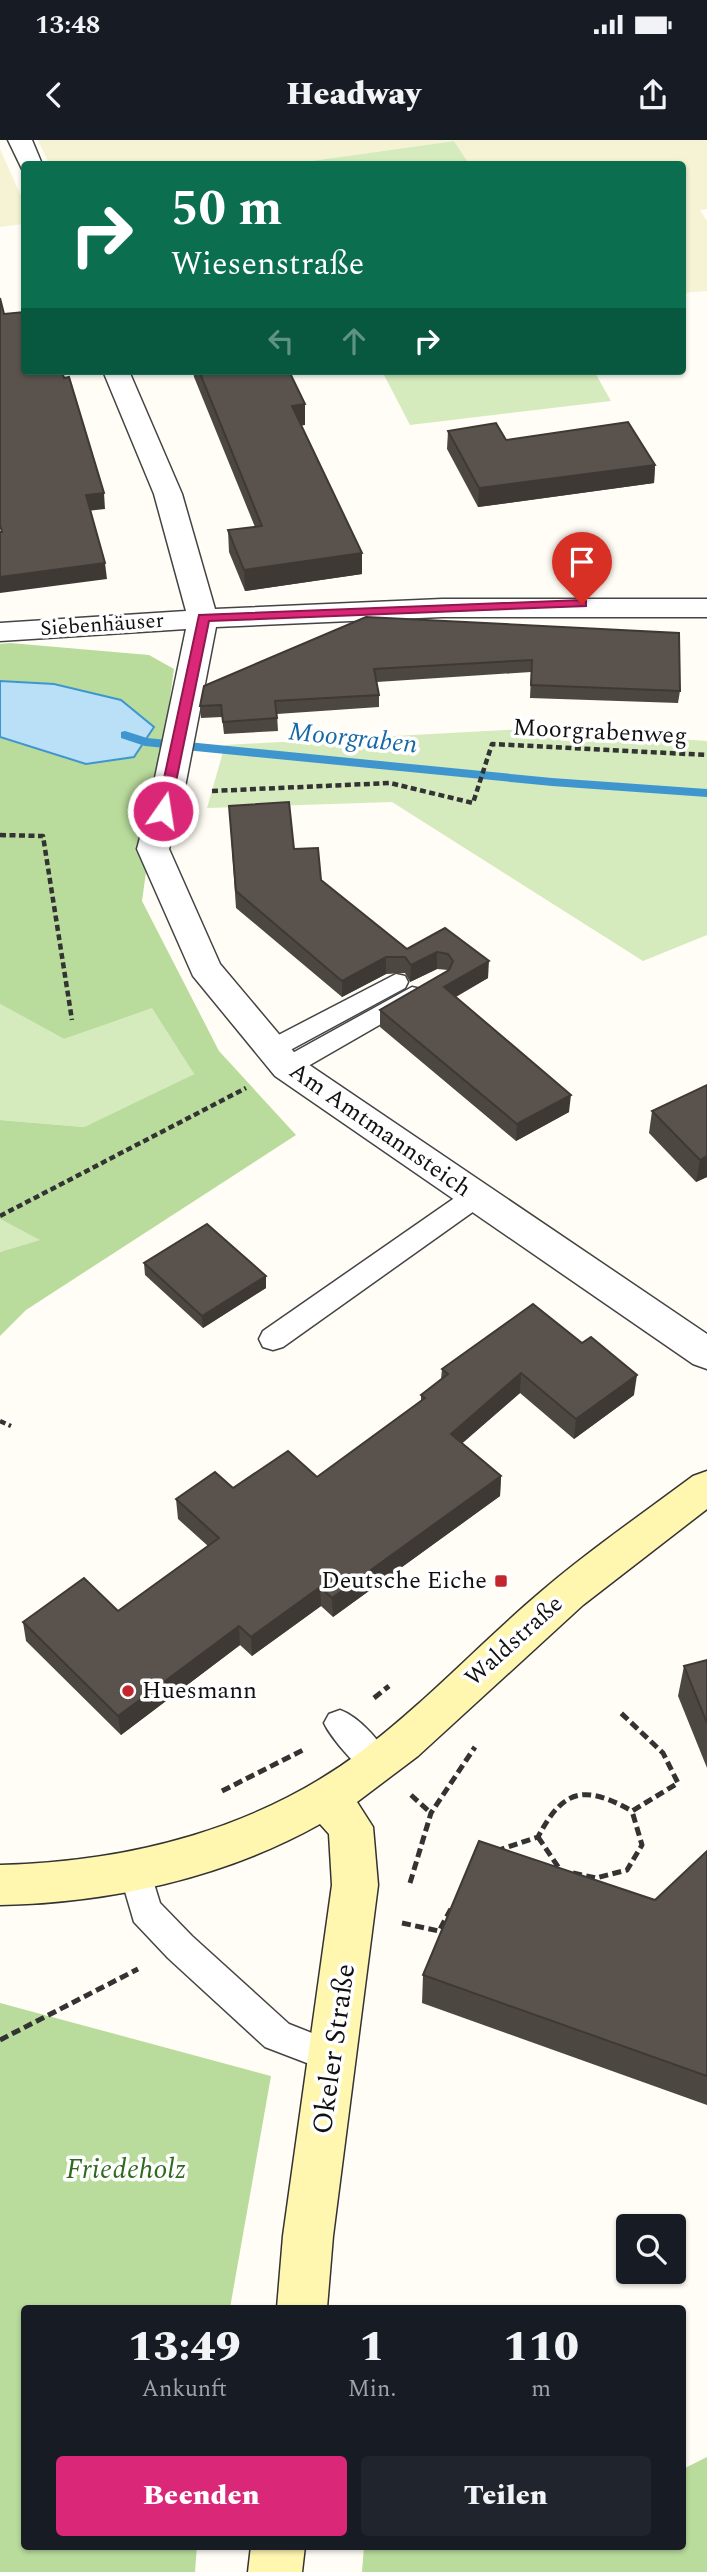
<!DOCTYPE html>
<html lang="de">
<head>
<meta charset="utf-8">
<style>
  :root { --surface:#171b24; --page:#20242c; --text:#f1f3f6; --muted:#9ea1a6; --accent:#db2777 }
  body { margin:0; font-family:Spectral,serif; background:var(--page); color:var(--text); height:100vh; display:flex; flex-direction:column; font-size:26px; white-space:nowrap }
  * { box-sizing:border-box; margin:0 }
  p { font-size:23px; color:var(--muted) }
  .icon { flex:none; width:38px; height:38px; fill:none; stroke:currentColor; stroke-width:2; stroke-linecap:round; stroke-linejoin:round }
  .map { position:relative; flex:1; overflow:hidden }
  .drawer { position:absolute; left:21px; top:2165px; width:665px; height:245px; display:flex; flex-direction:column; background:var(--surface); border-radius:7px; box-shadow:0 2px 5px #0004 }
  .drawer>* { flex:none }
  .hud { position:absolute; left:21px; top:21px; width:665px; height:214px; border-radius:7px; box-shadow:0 2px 5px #0004; background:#0b6e4f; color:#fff; overflow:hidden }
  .controls { position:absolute; left:616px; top:2074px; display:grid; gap:14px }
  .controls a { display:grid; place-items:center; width:70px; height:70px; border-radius:7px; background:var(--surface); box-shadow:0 2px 5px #0004; font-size:35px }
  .pin { position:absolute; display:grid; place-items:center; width:60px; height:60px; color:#fff; margin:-72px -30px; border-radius:50% 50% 50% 0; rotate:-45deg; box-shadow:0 0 7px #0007 }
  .pin .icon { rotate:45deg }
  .me { position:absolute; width:77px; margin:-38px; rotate:13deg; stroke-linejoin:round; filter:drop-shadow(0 0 5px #0008) }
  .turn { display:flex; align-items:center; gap:24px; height:147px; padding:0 35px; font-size:32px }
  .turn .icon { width:91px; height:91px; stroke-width:2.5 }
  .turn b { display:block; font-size:49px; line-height:60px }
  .lanes { display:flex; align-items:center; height:66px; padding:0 35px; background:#0003; justify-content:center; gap:35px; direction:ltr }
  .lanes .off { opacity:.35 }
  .eta { display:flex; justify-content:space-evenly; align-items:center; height:119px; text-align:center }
  .eta b { font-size:42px; font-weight:800; line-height:49px }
  .button { display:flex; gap:14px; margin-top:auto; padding:14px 35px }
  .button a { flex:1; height:80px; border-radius:7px; background:var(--accent); color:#fff; font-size:28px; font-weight:800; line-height:80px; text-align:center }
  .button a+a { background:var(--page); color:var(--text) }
  .status { display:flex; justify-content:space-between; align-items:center; height:49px; padding:0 35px; background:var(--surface); direction:ltr }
  .status svg { height:19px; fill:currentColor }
  header { display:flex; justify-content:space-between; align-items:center; height:91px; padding:0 35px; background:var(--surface); font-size:32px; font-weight:800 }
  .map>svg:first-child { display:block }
  .farmland { fill:#f6f3d4 }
  .green { fill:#d5ebbd }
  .forest { fill:#b9dc9c }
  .water { fill:#b9e0f7; stroke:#3f96cf; stroke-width:2 }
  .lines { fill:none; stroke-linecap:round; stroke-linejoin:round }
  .stream { fill:#3f96cf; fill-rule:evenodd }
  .service-casing { stroke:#444; stroke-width:3 }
  .minor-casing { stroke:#444; stroke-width:3 }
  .secondary-casing { stroke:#333; stroke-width:3 }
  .path-far1 { stroke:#333; stroke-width:4.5; stroke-dasharray:6 3.5; stroke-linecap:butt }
  .path { stroke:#333; stroke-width:5; stroke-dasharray:9 4.5; stroke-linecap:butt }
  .service { fill:#fff; fill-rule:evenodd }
  .minor { fill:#fff; fill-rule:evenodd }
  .secondary { fill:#fff6b0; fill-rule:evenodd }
  .wall { fill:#4d4742 }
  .shaded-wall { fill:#3f3936 }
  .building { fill:#5a524d; stroke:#3f3936; stroke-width:2 }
  .route { fill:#db2777; stroke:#8e194d; stroke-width:2 }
  .poi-dot { fill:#c4262e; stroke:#fff; stroke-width:2.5 }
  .labels { text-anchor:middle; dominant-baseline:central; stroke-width:7; stroke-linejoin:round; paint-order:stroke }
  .far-street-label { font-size:21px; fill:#111; stroke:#fff }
  .street-label { font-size:24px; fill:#111; stroke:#fff }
  .poi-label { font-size:24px; fill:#111; stroke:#fff; text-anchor:end }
  .water-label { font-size:26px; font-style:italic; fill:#1768a6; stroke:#fff }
  .near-street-label { font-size:28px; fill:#111; stroke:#fff }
  .near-park-label { font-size:28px; font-style:italic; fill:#2f6b1f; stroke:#fff }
</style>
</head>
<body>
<div class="status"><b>13:48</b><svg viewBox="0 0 49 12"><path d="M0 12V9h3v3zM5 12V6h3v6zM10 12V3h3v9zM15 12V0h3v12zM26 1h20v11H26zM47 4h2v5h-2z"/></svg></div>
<header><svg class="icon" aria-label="back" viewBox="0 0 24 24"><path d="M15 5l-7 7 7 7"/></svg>Headway<svg class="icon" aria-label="share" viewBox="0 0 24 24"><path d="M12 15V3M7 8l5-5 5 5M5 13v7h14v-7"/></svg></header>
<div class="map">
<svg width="707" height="2432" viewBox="0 0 707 2432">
  <rect width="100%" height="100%" fill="#fffdf5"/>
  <g class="farmland">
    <polygon points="38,0 707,0 707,69 700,70 707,81 707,151 683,153 682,24 469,24 454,1 290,24 49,24"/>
    <polygon points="0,9 24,63 24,84 0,87"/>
  </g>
  <g class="green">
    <polygon points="454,1 469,24 290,24"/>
    <polygon points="382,231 594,231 611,261 410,285"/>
    <polygon points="526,589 707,601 707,795 643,821 392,662 207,668 225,605"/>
    <polygon points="0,864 64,899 152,867 194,934 84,987 0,980"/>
    <polygon points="0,1079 41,1100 0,1112"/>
  </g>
  <g class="forest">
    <polygon points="10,503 149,515 174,529 142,761 219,911 296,995 26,1170 0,1196 0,1112 40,1100 0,1079 0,980 84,987 194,934 152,868 64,899 0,864 0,597 25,603 54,544 0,541 0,504"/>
    <polygon points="0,1863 271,1936 230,2168 24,2168 24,2406 197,2406 195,2432 0,2432"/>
    <polygon points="707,2317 707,2432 362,2432 364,2406 682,2406 683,2329"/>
  </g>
  <polygon class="water" points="0,541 54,544 121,560 154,587 134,617 86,624 0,597"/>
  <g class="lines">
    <polygon class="stream" points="125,591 147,598 552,638 707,649 707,657 552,646 145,606 121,598 121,592"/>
    <defs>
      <g id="service">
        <polygon points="396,834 405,836 408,842 405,848 281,915 272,918 263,915 259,909 263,903"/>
        <polygon points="412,847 421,849 424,855 421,861 296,933 287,936 278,933 274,927 278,921"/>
        <polygon points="475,1047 484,1050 488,1057 484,1064 283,1207 273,1210 263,1207 259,1199 263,1191 466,1050"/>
        <path d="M 340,1570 C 360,1577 384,1605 393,1624 L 388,1634 C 385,1635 381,1637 378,1637 C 363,1638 330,1596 324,1583 L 329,1574 Z"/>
        <polygon points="135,1716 147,1721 160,1763 192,1796 289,1884 345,1906 350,1917 345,1928 333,1933 265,1907 168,1818 134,1782 119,1731 123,1721"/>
      </g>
      <g id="minor">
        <polygon points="8,0 32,0 42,24 24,24 24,30 22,29"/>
        <polygon points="103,231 129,231 182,354 215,469 442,459 707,459 707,477 442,477 216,487 184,652 169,709 220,824 299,918 707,1194 707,1229 693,1224 275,936 193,836 137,709 152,652 186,489 0,501 0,483 186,471 154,354"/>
      </g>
      <g id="secondary">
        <path d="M 707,1331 L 707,1369 L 583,1465 L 418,1616 L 357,1662 L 373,1687 L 378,1745 L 333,2096 L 327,2168 L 277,2168 L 283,2096 L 332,1745 L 329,1694 L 320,1684 C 224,1738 109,1763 0,1765 L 0,1725 C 129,1722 259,1689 363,1610 C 422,1565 473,1511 529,1462 C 581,1416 638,1377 693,1336 Z"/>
        <polygon points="251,2406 305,2406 302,2432 248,2432"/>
      </g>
    </defs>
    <use href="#service" class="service-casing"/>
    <use href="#minor" class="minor-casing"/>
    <use href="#secondary" class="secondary-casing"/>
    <g class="path-far1">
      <polyline points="212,651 390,643 473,663 492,604 707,615"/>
      <polyline points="0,695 43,696 72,880"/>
      <polyline points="0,1076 246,948"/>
      <polyline points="0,1281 11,1286"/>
    </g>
    <g class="path">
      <polyline points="374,1558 389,1546"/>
      <polyline points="222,1651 305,1609"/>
      <polyline points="411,1655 431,1673"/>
      <polyline points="538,1697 561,1731"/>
      <path d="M 496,1711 L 538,1697 C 563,1649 584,1644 632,1671 L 678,1643 L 663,1613 L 621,1573"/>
      <polyline points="573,1733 596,1738 627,1730 642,1705 632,1671"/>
      <polyline points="410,1743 431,1673 475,1607"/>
      <polyline points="402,1783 439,1791 453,1765"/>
      <polyline points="0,1900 138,1829"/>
    </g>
    <use href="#service" class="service"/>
    <use href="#minor" class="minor"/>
    <use href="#secondary" class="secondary"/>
  </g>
  <g class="wall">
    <polygon points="193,231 289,231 305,285 301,285 362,413 362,434 245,451 229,412 228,390 255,387 194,237"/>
    <polygon points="448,291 655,325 654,343 478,367 447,309"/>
    <polygon points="366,477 680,551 678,563 530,558 531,532 377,542 379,555 379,567 277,574 278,591 224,594 222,577 201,578 200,566"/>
    <polygon points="229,666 294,709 321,740 407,809 445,788 488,838 456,857 569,972 516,1001 380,887 380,870 448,830 437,829 410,842 405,833 386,834 342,857 236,768"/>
    <polygon points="707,945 707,1037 696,1042 649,993 652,971"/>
    <polygon points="144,1123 266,1136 266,1148 203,1188 145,1135"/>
    <polygon points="533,1164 634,1255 574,1299 520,1253 462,1303 501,1336 500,1356 333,1477 321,1466 252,1516 240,1505 121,1595 26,1501 23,1482 118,1471 208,1406 178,1379 176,1359 233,1348 317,1337 421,1261 421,1255 441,1239 442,1229"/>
    <polygon points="707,1520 707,1628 678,1556 684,1526"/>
    <polygon points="707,1711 707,1965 422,1863 423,1835 655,1760"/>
  </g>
  <g class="shaded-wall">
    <polygon points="305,264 305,285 293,287 292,266"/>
    <polygon points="655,325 654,343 478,367 479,348"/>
    <polygon points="104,353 105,369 87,371 86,355"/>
    <polygon points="362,413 362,434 245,451 244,430"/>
    <polygon points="105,423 107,439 0,453 0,437"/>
    <polygon points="437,812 437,829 410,842 411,825"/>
    <polygon points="386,817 386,834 342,857 342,841"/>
    <polygon points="489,821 488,838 444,863 444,847"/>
    <polygon points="571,955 569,972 516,1001 517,984"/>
    <polygon points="707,1016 707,1037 696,1042 700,1020"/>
    <polygon points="266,1136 266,1148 203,1188 202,1176"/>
    <polygon points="521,1233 520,1253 450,1314 451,1294"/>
    <polygon points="637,1235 634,1255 574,1299 576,1279"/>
    <polygon points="501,1336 500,1356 333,1477 332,1458"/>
    <polygon points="320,1447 321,1466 252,1516 251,1497"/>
    <polygon points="239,1486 240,1505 121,1595 118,1576"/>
  </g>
  <g class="building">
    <polygon points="0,158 4,174 24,172 24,231 62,231 64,238 69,237 104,353 86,355 105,423 0,437 0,392 2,392 0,385"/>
    <polygon points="199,231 289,231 305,264 292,266 362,413 244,430 228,390 262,386"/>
    <polygon points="628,282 655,325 479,348 448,291 496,283 506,300"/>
    <polygon points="366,477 679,493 680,551 531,545 532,520 374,529 379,555 275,561 277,578 223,582 221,565 200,566 204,546"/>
    <polygon points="289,662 294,709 318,708 321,740 407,809 445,788 489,821 444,847 571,955 517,984 380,870 449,830 453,821 448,814 437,812 411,825 405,817 386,817 342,841 236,751 229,666"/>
    <polygon points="707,945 707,1016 700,1020 652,971"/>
    <polygon points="207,1084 266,1136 202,1176 144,1123"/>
    <polygon points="533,1164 582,1203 591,1197 637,1235 576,1279 521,1233 451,1294 501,1336 332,1458 320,1447 251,1497 239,1486 118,1576 23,1482 84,1438 118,1471 219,1398 176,1359 215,1332 233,1348 288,1311 317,1337 425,1258 421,1255 448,1234 442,1229"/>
    <polygon points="707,1520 707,1583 684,1526"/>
    <polygon points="479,1701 655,1760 707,1711 707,1936 423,1835"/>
  </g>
  <polygon class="route" points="582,460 586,461 586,466 209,481 170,671 163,675 157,671 199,475"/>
  <g class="poi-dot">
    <rect x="494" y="1434" width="14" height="14" rx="3.5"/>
    <circle cx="128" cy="1551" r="7"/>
  </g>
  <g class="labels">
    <g class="far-street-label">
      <text transform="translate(102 485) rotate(-4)">Siebenhäuser</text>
    </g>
    <g class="street-label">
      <text transform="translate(600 592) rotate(3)">Moorgrabenweg</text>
      <text transform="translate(380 990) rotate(35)">Am Amtmannsteich</text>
      <text transform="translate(514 1501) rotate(-42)">Waldstraße</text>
    </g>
    <g class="poi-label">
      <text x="487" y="1441">Deutsche Eiche</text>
      <text x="142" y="1551" text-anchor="start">Huesmann</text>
    </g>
    <g class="water-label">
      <text transform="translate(353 598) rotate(6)">Moorgraben</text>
    </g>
    <g class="near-street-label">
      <text transform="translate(334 1909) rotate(-82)">Okeler Straße</text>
    </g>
    <g class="near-park-label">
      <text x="126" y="2029">Friedeholz</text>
    </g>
  </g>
</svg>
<div class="controls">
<a><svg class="icon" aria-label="search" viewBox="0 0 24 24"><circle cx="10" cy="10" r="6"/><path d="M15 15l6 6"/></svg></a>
</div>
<div class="pin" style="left:582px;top:464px;background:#d93025"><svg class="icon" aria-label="arrive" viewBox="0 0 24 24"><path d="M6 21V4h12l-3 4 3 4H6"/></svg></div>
<svg class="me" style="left:163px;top:671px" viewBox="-20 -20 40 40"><circle r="17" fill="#db2777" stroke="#fff" stroke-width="3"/><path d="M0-11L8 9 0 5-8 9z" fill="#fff"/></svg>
<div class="hud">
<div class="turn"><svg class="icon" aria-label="right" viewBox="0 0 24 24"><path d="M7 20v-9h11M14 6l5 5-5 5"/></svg><div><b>50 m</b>Wiesenstraße</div></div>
<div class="lanes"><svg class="icon off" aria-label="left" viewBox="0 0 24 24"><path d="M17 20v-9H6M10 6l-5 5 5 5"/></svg><svg class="icon off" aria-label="ahead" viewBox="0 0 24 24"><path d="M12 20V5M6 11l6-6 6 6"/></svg><svg class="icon" aria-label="right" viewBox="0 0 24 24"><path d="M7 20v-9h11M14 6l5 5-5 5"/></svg></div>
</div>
<section class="drawer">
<div class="eta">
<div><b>13:49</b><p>Ankunft</p></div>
<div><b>1</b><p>Min.</p></div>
<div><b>110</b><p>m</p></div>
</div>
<div class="button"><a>Beenden</a><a>Teilen</a></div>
</section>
</div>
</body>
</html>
